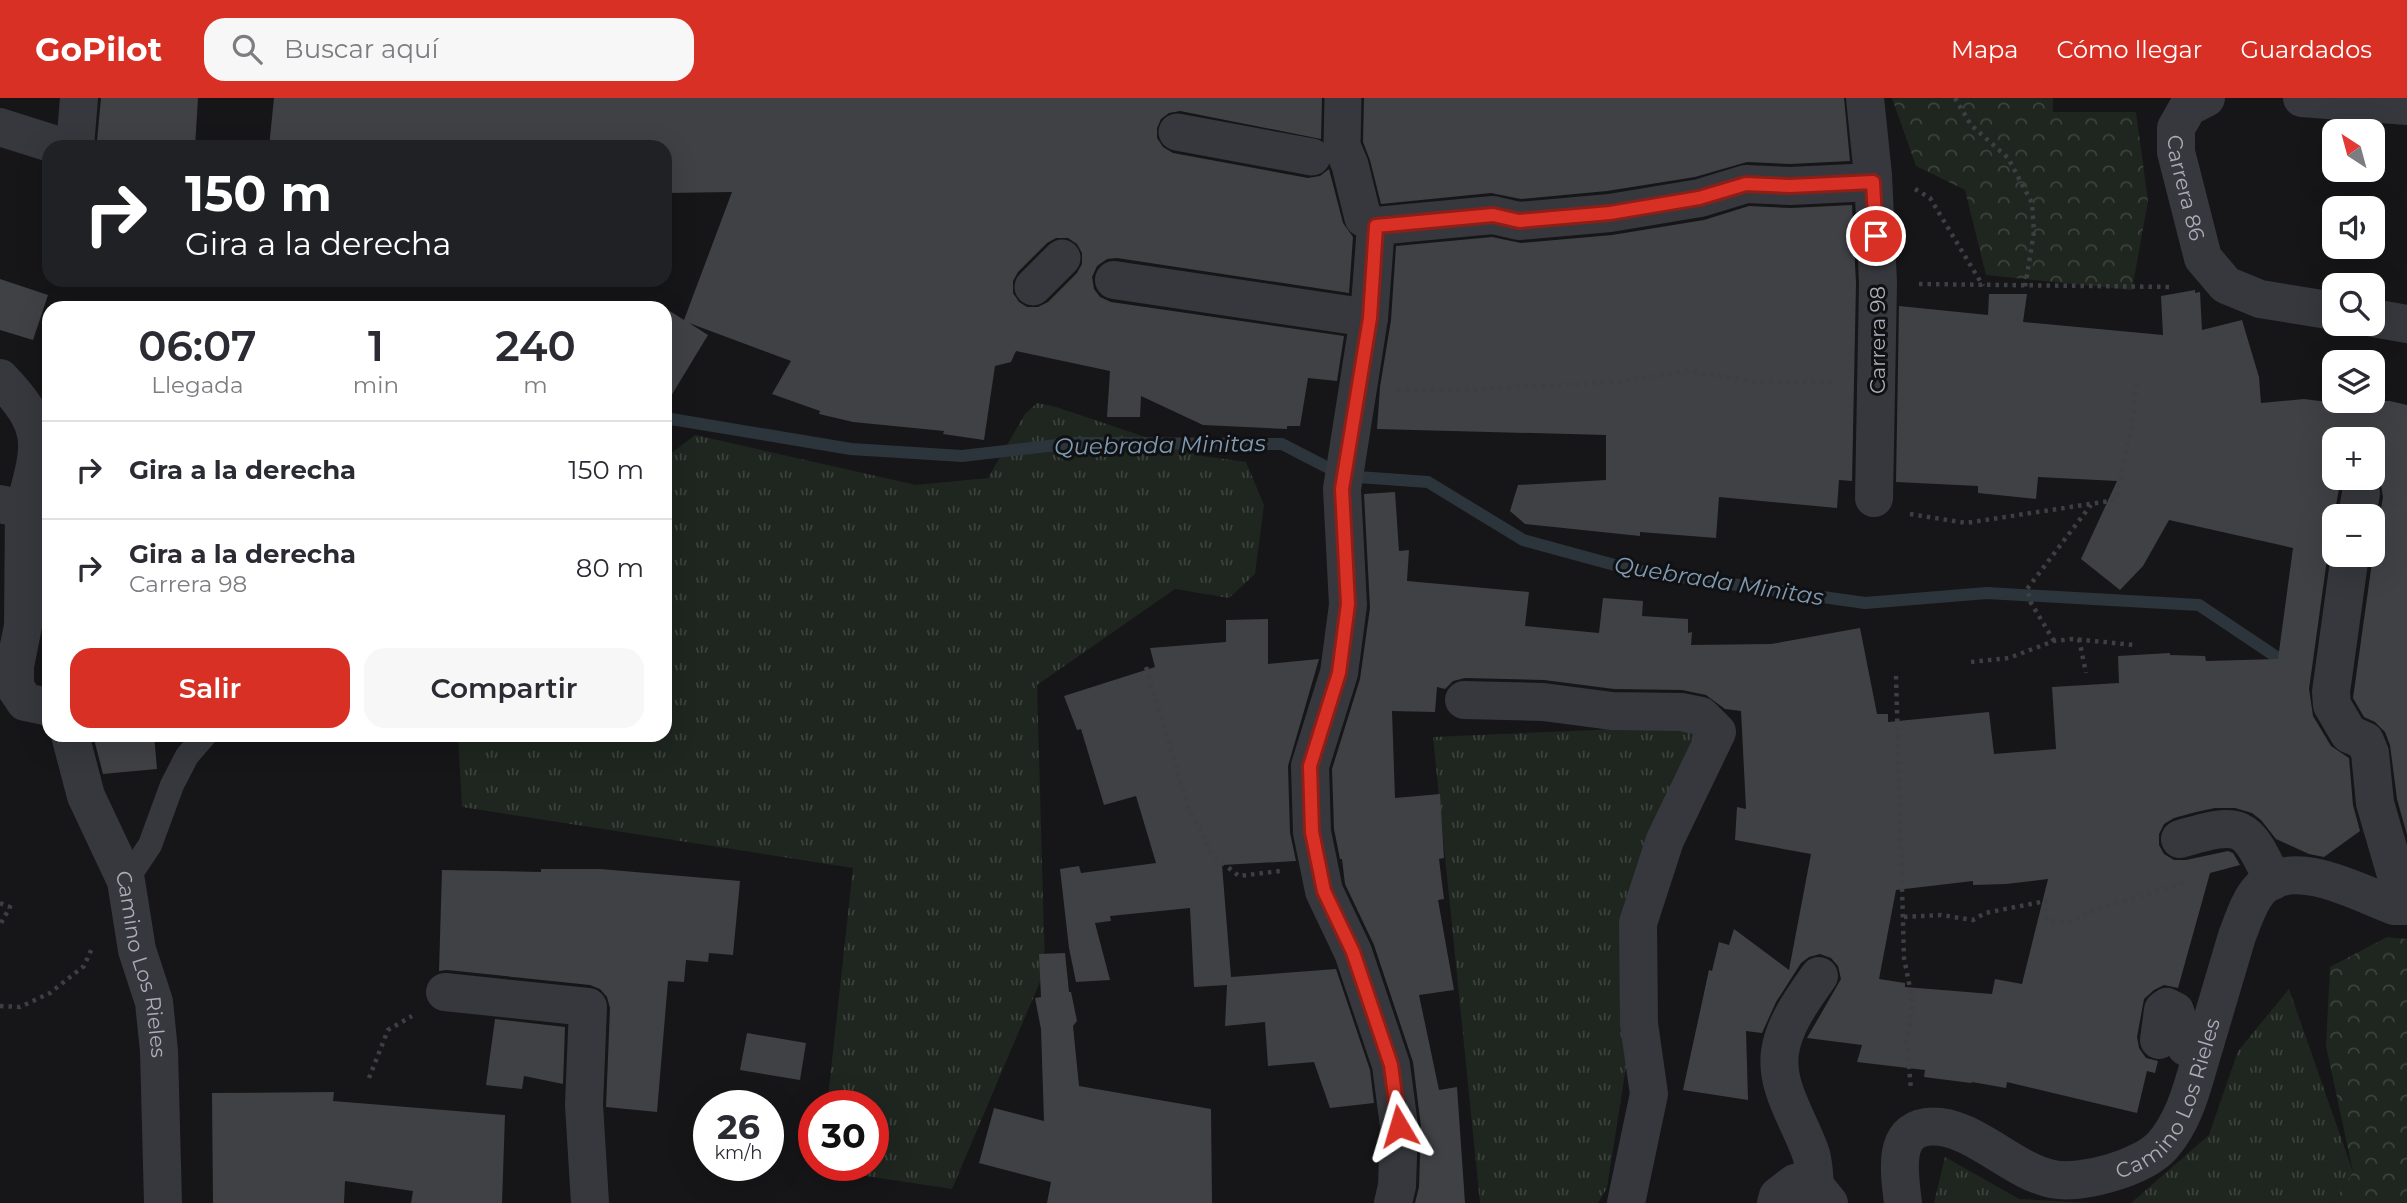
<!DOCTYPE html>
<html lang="es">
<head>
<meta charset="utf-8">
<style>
  :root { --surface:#fff; --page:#f7f7f7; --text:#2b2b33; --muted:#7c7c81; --line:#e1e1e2; --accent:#d93025 }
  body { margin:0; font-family:Montserrat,sans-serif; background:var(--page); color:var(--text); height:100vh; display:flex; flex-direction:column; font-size:26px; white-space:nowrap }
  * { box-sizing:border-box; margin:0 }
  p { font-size:23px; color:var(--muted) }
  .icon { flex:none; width:38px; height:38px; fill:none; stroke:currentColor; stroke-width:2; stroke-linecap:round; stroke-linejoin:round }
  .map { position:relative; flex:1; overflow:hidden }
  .sheet { position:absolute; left:42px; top:203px; width:630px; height:441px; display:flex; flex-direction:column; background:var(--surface); border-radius:21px; box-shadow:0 7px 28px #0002 }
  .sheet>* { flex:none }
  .guide { position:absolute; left:42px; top:42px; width:630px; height:147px; border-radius:21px; box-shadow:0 7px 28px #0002; background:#202124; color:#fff; overflow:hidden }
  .needle { width:46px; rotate:324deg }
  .controls { position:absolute; left:2322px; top:21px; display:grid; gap:14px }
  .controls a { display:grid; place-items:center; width:63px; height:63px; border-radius:14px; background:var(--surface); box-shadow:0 7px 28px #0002; font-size:35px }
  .speed { position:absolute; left:693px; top:992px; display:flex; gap:14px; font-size:35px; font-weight:700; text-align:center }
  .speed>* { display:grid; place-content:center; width:91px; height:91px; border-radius:50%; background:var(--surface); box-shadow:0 7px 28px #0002; line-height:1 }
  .speed small { font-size:18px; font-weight:400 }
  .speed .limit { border:10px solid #d22; background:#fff; color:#111 }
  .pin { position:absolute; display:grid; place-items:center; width:60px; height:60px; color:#fff; margin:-30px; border:4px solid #fff; border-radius:50%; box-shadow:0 2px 7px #0007 }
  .me { position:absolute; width:77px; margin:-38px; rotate:353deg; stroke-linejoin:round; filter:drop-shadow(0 0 5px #0008) }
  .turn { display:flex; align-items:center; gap:24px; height:147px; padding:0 28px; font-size:32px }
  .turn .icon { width:91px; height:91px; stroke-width:2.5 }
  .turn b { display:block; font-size:49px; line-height:60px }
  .eta { display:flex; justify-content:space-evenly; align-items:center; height:119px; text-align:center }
  .eta b { font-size:42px; font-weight:600; line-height:49px }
  .action { display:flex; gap:14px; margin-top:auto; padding:14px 28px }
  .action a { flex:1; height:80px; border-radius:21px; background:var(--accent); color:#fff; font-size:28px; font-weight:600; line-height:80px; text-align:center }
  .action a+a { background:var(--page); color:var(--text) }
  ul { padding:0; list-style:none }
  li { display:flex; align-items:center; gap:21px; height:98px; padding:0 28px; border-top:2px solid var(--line) }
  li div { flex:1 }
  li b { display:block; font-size:26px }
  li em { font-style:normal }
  header { display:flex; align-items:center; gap:42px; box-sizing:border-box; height:98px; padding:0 35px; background:var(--accent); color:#fff }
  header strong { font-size:33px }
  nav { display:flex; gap:38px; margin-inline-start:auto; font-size:24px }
  .search { width:490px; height:63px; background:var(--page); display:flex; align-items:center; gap:18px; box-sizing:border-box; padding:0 24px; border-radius:21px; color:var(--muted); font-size:26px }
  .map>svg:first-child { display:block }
  .grass { fill:url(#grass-tufts) }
  .forest { fill:url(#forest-crowns) }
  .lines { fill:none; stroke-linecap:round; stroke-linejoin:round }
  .stream { stroke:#2c353c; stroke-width:12 }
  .building { fill:#404145; fill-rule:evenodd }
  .path { stroke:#3d3f44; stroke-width:4.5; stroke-dasharray:3.5 5; stroke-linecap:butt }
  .service { stroke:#37383d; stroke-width:24 }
  .pedestrian { stroke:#37383d; stroke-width:37 }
  .minor { stroke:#37383d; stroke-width:38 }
  .route-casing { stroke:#8d1f18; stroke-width:18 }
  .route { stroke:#d93025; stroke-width:12 }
  .labels { text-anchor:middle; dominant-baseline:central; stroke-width:6; stroke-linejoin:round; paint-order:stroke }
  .street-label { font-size:21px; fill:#a8adb8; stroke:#111113 }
  .water-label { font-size:23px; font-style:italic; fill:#7f9bb3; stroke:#111113 }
</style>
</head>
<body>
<header>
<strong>GoPilot</strong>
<div class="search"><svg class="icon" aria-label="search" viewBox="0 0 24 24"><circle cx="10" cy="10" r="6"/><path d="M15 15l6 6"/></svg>Buscar aquí</div>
<nav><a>Mapa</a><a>Cómo llegar</a><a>Guardados</a></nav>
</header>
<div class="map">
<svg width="2407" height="1105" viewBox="0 0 2407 1105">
  <defs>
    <pattern id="grass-tufts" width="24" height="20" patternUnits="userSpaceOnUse" patternTransform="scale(1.75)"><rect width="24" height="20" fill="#1e261f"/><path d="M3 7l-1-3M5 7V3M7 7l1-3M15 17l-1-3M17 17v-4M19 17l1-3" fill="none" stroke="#3c433d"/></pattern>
    <pattern id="forest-crowns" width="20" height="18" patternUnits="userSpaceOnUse" patternTransform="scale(1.75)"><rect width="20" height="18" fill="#1e261f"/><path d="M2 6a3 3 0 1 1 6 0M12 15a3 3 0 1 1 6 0" fill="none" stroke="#3c433d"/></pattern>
  </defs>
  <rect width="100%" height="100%" fill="#161618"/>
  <g class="grass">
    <polygon points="1037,305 1053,308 1202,358 1246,364 1264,407 1255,476 1229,500 1175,491 1037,587 1045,872 952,1091 820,1071 820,1068 873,1068 873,1008 827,1008 853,770 462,709 458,637 665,637 665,360 695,337 916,387 988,380 1025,316"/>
    <polygon points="1680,624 1706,640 1649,731 1619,824 1627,962 1607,1090 1598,1105 1480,1105 1433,639 1596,632"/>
    <polygon points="2289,891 2353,1074 2333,1105 2131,1105 2209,1037 2238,953"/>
    <polygon points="1945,1059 2019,1101 2091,1105 1934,1105"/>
  </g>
  <g class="forest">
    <polygon points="1892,0 2053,0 2053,14 2136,14 2148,103 2132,192 1986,177 1965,92 1916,68"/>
    <polygon points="2387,839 2407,841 2407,1105 2333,1105 2353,1074 2326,948 2330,869"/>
  </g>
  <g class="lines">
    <polyline class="stream" points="665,320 851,351 962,358 1074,345 1282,346 1344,378 1428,384 1523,442 1633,472 1865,505 1987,495 2199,507 2281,562 2287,573"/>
  </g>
  <g class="building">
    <polygon points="101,0 198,0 195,49 121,49 121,43 97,43"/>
    <path d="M 274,0 L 1322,0 L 1321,41 L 1180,13 L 1169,15 L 1161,21 L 1157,30 L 1157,40 L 1163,49 L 1173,55 L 1308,80 L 1320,78 L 1329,71 L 1343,125 L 1353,139 L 1349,195 L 1117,160 L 1107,161 L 1097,168 L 1092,179 L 1094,191 L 1100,199 L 1111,204 L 1344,238 L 1337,283 L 1308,280 L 1300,328 L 1287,328 L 1287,331 L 1203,327 L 1141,298 L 1140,319 L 1107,319 L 1110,273 L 1016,253 L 1011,264 L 995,268 L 984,342 L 943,336 L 944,333 L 853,324 L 819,316 L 820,313 L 772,296 L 791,263 L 689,225 L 708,237 L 665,308 L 665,210 L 684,222 L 732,94 L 665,95 L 665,49 L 269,49 ZM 1056,140 L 1068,140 L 1077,146 L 1082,155 L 1082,166 L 1077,175 L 1048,204 L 1038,209 L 1027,209 L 1019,204 L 1013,195 L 1013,183 L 1018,174 L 1047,145 Z"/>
    <polygon points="1364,0 1844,0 1850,63 1790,66 1747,64 1695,79 1607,93 1521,101 1491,95 1381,106 1370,62 1363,44"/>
    <polygon points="1852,107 1856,185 1852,383 1839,382 1837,410 1719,399 1716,440 1640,434 1640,438 1525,426 1510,413 1518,387 1606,382 1606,337 1377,331 1380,289 1391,222 1396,148 1492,139 1521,145 1612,137 1704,122 1749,108 1791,110"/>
    <polygon points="0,181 48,197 33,242 0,232"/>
    <path d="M 2195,192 L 2195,195 L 2200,194 L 2202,232 L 2242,222 L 2259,279 L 2261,305 L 2304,301 L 2366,309 L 2366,303 L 2390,303 L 2407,307 L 2407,737 L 2397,701 L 2390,647 L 2385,634 L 2375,624 L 2364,619 L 2353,600 L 2373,457 L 2373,433 L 2379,422 L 2383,399 L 2381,387 L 2373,377 L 2373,341 L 2334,341 L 2334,380 L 2346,380 L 2339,391 L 2334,418 L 2334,442 L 2328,454 L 2309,591 L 2313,618 L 2331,648 L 2349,660 L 2353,707 L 2360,733 L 2324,759 L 2309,756 L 2276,741 L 2261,722 L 2252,715 L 2235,710 L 2215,710 L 2196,714 L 2174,720 L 2164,726 L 2159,736 L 2159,747 L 2164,756 L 2174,762 L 2186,762 L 2228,753 L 2233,755 L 2240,767 L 2210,775 L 2178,890 L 2164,887 L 2154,892 L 2144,901 L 2137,939 L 2139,950 L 2146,960 L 2158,963 L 2155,975 L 2147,973 L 2137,1015 L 2007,984 L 2006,990 L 1972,984 L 1971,985 L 1924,979 L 1925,972 L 1857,964 L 1862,947 L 1807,940 L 1841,881 L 1838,868 L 1831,860 L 1820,856 L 1809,859 L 1801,865 L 1776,904 L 1762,935 L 1746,933 L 1748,1002 L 1683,992 L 1709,872 L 1712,873 L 1719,844 L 1729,847 L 1734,831 L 1789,872 L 1811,756 L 1735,742 L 1737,709 L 1746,711 L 1741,613 L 1725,611 L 1706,597 L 1682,592 L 1614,591 L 1544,582 L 1465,580 L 1453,583 L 1445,591 L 1437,589 L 1435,614 L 1392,613 L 1395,700 L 1440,696 L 1444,760 L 1439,761 L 1444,801 L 1438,802 L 1454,892 L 1419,897 L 1439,992 L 1457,989 L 1465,1105 L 1415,1105 L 1419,1089 L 1421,1029 L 1413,964 L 1374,847 L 1345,786 L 1342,761 L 1340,761 L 1334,731 L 1332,671 L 1360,581 L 1370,510 L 1364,396 L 1395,394 L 1399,453 L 1409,452 L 1407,483 L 1529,494 L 1525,528 L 1599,535 L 1603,500 L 1643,503 L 1642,518 L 1688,521 L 1688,535 L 1692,534 L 1691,547 L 1771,546 L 1860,530 L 1877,616 L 1888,616 L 1888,624 L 1989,614 L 1994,656 L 2056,651 L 2052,589 L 2119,585 L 2118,558 L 2170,555 L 2170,557 L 2205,558 L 2206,563 L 2278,561 L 2293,450 L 2169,422 L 2143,468 L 2120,492 L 2081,461 L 2117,383 L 2038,379 L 2036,401 L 1978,395 L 1978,388 L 1896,384 L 1899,208 L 1988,217 L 1989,196 L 2027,196 L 2023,224 L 2163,237 L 2161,198 ZM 2048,781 L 2022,886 L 1995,881 L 1992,896 L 1905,889 L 1905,885 L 1879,881 L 1896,792 L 1973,783 L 1973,787 L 2006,786 Z"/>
    <polygon points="1268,521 1268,566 1319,561 1288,668 1290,735 1296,763 1222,767 1231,879 1336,871 1370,972 1374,1005 1330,1010 1314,964 1268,968 1265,924 1225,928 1227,887 1194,889 1190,810 1110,818 1111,823 1095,825 1110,882 1076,884 1069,850 1060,771 1079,768 1081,775 1156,765 1136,698 1104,707 1081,631 1077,632 1064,598 1155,569 1150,550 1226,544 1226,522"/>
    <polygon points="93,637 154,637 157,671 103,676"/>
    <polygon points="541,771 600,771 740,783 733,857 709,855 708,864 686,862 684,884 668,883 657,1014 606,1009 610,910 607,899 600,891 590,887 447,872 439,873 442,772 541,774"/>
    <polygon points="1065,855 1069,894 1071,894 1077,923 1073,928 1079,988 1211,1011 1212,1105 1047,1105 1051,1084 979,1065 994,1010 1044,1023 1041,931 1035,900 1041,899 1039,856"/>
    <polygon points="495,921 565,929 563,986 524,978 522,991 486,987"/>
    <polygon points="747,935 806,945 800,982 740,972"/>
    <polygon points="334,994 333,1003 505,1017 502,1105 411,1105 413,1093 345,1083 344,1105 213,1105 212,995"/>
  </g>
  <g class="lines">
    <g class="path">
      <polyline points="1955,0 1971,27 2008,60 2032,105 2034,134 2025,189"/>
      <polyline points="1915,91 1930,100 1983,188"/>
      <polyline points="1919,186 2173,189"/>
      <polyline points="1397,292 1463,292 1617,284 1687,273 1757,284 1834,283"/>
      <polyline points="1910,416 1966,425 2116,402 2132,327 2137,281"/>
      <polyline points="2079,541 2086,575"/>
      <polyline points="2054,543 2031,505 2027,491 2091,407"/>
      <polyline points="1971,564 2009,560 2054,543 2073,541 2134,547"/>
      <polyline points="1146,569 1190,715 1197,724 1211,756 1239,778 1280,773"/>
      <polyline points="1896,578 1904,860 1913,905 1907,944 1911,992"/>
      <polyline points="0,805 10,809 0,827"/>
      <polyline points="1904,819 1941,817 1973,822 1985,815 2046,803 2047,823 2070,825 2090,814 2185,784"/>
      <polyline points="0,908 20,909 50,895 84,868 93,848"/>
      <polyline points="369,980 388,932 412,918"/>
    </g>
    <polyline class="service" points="126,783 150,747 172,687 187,658 205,637"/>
    <g class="pedestrian">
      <polyline points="1343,0 1342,48 1350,67 1363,120 1376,128"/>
      <polyline points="1177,34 1312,59"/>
      <polyline points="1033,189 1062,160"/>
    </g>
    <g class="minor">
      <polyline points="1865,0 1873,77 1878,185 1874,400"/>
      <path id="s1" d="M 2206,0 L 2188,9 L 2176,30 L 2176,54 L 2203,160 L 2226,187 L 2260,201 L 2334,213"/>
      <polyline points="2302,0 2407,8"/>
      <polyline points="0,29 63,49"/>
      <polyline points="75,49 79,0"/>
      <polyline points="1114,182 1369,220 1342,391 1348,507 1339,575 1310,668 1312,734 1324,793 1353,854 1391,967 1399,1028 1397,1088 1393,1105"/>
      <polyline points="1369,220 1376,128 1493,117 1519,123 1610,115 1700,100 1746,86 1790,88 1873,84"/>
      <polyline points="2373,220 2407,226"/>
      <path d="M 0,280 C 49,331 41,348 24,411"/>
      <polyline points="0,406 24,411 23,528 15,568 15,589 25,604 49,609"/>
      <polyline points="2357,418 2361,395"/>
      <polyline points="2350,457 2331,594 2332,607 2349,636 2365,643 2370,655 2375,705 2405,808"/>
      <polyline points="1464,602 1543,604 1612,613 1681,614 1701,618 1717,634 1665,742 1638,825 1639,926 1649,996 1626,1105"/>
      <path id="s2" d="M 70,637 L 86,698 L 126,783 L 137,852 L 154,904 L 159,953 L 163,1105"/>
      <path d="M 2180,741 C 2242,723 2246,725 2273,783"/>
      <polyline points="445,894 588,909 584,1007 590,1105"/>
      <polyline points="2159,942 2163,912 2167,909 2175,913 2186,949 2201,958"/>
      <path d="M 1815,1088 C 1814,1077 1814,1066 1811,1056 C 1800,1023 1775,990 1780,954 C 1784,926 1803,901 1819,878"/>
      <polyline points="1776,1105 1778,1098 1795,1085 1815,1088 1829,1105"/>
      <path id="s3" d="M 1903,1105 C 1900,1079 1891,1034 1926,1029 C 1969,1023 2011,1073 2052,1081 C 2081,1087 2142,1070 2162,1048 C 2187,1020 2194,981 2205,946 C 2216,910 2226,874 2237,838 C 2243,823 2249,802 2261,790 C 2294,758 2359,795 2394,808 L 2407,808"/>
    </g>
  </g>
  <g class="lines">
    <defs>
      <polyline id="route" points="1399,1028 1391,967 1353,854 1324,793 1312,734 1310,668 1339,575 1348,506 1342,391 1370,220 1376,128 1493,117 1519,123 1610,115 1699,100 1746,86 1790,88 1873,84 1876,138"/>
    </defs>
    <use href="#route" class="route-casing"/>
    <use href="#route" class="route"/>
  </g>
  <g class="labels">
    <g class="street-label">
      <text stroke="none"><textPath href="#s1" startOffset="105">Carrera 86</textPath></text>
      <text transform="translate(1877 242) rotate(-90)">Carrera 98</text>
      <text stroke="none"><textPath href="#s2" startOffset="242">Camino Los Rieles</textPath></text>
      <text stroke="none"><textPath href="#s3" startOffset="388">Camino Los Rieles</textPath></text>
    </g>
    <g class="water-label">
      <text transform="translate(1160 347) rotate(-1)">Quebrada Minitas</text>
      <text transform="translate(1719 483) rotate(9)">Quebrada Minitas</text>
    </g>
  </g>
</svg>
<div class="controls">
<a><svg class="needle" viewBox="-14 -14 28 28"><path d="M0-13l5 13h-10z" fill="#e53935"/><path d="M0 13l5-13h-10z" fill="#7c7c81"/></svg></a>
<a><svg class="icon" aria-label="sound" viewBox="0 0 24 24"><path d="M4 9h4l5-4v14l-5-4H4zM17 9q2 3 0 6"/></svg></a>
<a><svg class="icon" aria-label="search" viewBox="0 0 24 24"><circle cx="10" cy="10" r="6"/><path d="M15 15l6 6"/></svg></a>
<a><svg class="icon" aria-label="layers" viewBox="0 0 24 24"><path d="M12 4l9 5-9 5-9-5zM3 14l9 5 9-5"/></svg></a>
<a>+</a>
<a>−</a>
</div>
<div class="speed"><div>26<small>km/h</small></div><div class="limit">30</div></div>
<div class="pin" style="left:1876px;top:138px;background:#d93025"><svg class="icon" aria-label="arrive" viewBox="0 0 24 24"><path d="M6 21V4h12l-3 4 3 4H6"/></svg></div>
<svg class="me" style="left:1399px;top:1028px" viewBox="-20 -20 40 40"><path d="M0-17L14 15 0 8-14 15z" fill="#d93025" stroke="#fff" stroke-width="4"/></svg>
<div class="guide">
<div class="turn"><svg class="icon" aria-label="right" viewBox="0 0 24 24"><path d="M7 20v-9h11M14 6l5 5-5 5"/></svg><div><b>150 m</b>Gira a la derecha</div></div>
</div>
<section class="sheet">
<div class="eta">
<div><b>06:07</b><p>Llegada</p></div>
<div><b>1</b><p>min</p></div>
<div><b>240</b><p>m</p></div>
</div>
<ul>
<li><svg class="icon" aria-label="right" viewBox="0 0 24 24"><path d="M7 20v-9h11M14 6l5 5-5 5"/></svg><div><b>Gira a la derecha</b></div><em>150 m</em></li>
<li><svg class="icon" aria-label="right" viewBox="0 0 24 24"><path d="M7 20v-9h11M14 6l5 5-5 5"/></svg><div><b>Gira a la derecha</b><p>Carrera 98</p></div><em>80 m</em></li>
</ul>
<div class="action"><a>Salir</a><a>Compartir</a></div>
</section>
</div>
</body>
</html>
